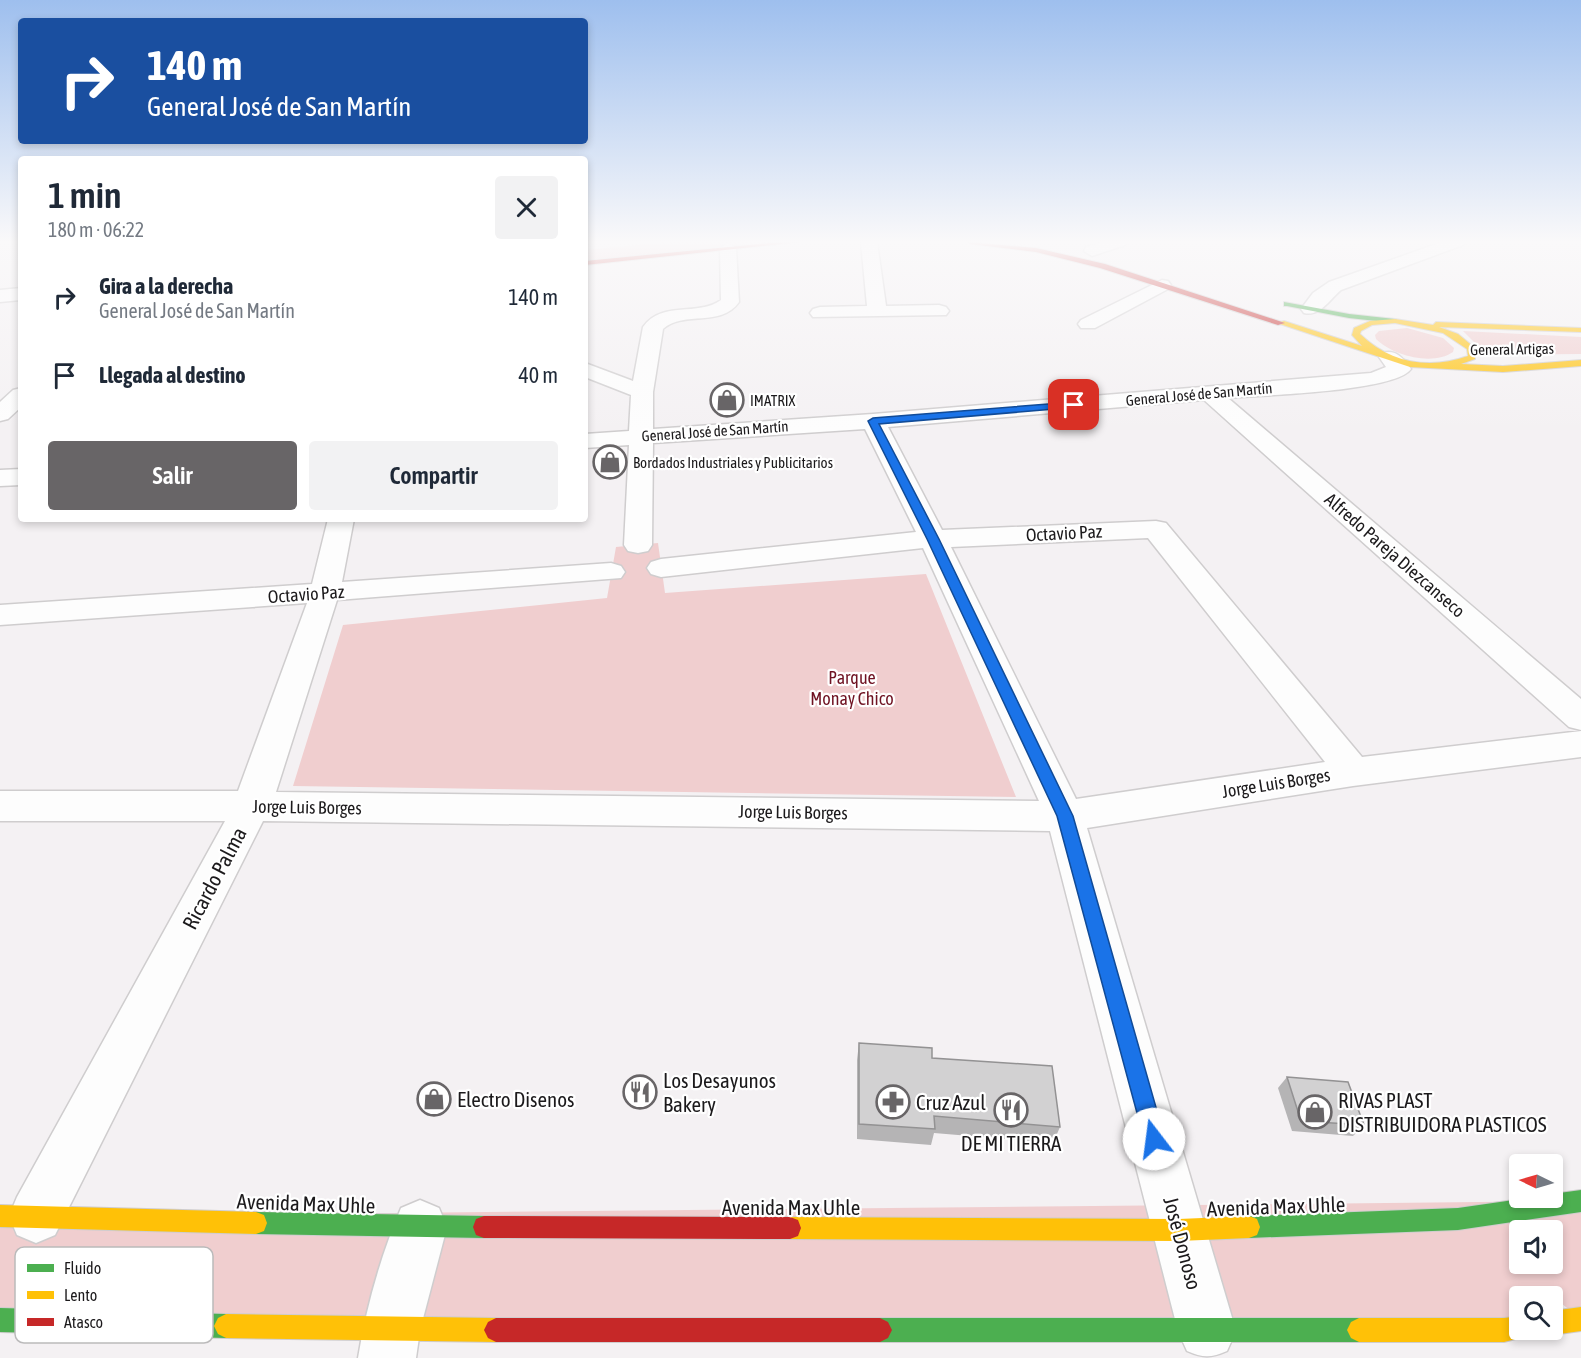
<!DOCTYPE html>
<html lang="es">
<head>
<meta charset="utf-8">
<style>
  :root { --surface:#fff; --page:#f2f2f3; --text:#1f2937; --muted:#747a83; --accent:#686567 }
  body { margin:0; font-family:"Asap Condensed",sans-serif; background:var(--page); color:var(--text); height:100vh; display:flex; flex-direction:column; font-size:22px; white-space:nowrap }
  * { box-sizing:border-box; margin:0 }
  p { font-size:20px; color:var(--muted) }
  .icon { flex:none; width:33px; height:33px; fill:none; stroke:currentColor; stroke-width:2; stroke-linecap:round; stroke-linejoin:round }
  .map { position:relative; flex:1; overflow:hidden }
  .details { position:absolute; left:18px; top:156px; width:570px; height:366px; display:flex; flex-direction:column; background:var(--surface); border-radius:6px; box-shadow:0 3px 9px #0003 }
  .details>* { flex:none }
  .banner { position:absolute; left:18px; top:18px; width:570px; height:126px; border-radius:6px; box-shadow:0 3px 9px #0003; background:#1a4fa0; color:#fff; overflow:hidden }
  .needle { width:39px; rotate:275deg }
  .buttons { position:absolute; left:1509px; top:1154px; display:grid; gap:12px }
  .buttons a { display:grid; place-items:center; width:54px; height:54px; border-radius:6px; background:var(--surface); box-shadow:0 3px 9px #0003; font-size:30px }
  .pin { position:absolute; display:grid; place-items:center; width:51px; height:51px; color:#fff; margin:-26px; border-radius:12px; box-shadow:0 3px 9px #0006 }
  .me { position:absolute; width:66px; margin:-33px; rotate:345deg; stroke-linejoin:round; filter:drop-shadow(0 0 4px #0008) }
  .turn { display:flex; align-items:center; gap:21px; height:126px; padding:0 30px; font-size:27px }
  .turn .icon { width:78px; height:78px; stroke-width:2.5 }
  .turn b { display:block; font-size:42px; line-height:51px }
  .round { display:grid; place-items:center; flex:none; width:63px; height:63px; border-radius:6px; background:var(--page) }
  .overview { display:flex; align-items:center; justify-content:space-between; height:102px; padding:0 30px }
  h1 { font-size:36px; font-weight:600; line-height:45px }
  .button { display:flex; gap:12px; margin-top:auto; padding:12px 30px }
  .button a { flex:1; height:69px; border-radius:6px; background:var(--accent); color:#fff; font-size:24px; font-weight:600; line-height:69px; text-align:center }
  .button a+a { background:var(--page); color:var(--text) }
  ul { padding:0; list-style:none }
  li { display:flex; align-items:center; gap:18px; height:78px; padding:0 30px }
  li div { flex:1 }
  li b { display:block; font-size:22px }
  li em { font-style:normal }
  .map>svg:first-child { display:block }
  .green { fill:#f0cecf; fill-rule:evenodd }
  .lines { fill:none; stroke-linecap:round; stroke-linejoin:round }
  .street-casing { stroke:#cfcdce; stroke-width:3 }
  .fast-casing { stroke:#cfcdce; stroke-width:2 }
  .slow-casing { stroke:#cfcdce; stroke-width:2 }
  .jam-casing { stroke:#cfcdce; stroke-width:2 }
  .street { fill:#fdfdfd; fill-rule:evenodd }
  .fast { fill:#4caf50; fill-rule:evenodd }
  .slow { fill:#ffc107; fill-rule:evenodd }
  .jam { fill:#c62828; fill-rule:evenodd }
  .wall { fill:#b5b4b5 }
  .building { fill:#d2d1d2; stroke:#939293; stroke-width:1.5 }
  .route { fill:#1a73e8; stroke:#114b97; stroke-width:1.5 }
  .labels { text-anchor:middle; dominant-baseline:central; stroke-width:4.5; stroke-linejoin:round; paint-order:stroke }
  .far-street-label { font-size:15px; fill:#1c1a1c; stroke:#fff }
  .far-poi-label { font-size:15px; fill:#1c1a1c; stroke:#fff; text-anchor:start }
  .street-label { font-size:18px; fill:#1c1a1c; stroke:#fff }
  .park-label { font-size:18px; fill:#6f1222; stroke:#fff }
  .near-street-label { font-size:21px; fill:#1c1a1c; stroke:#fff }
  .near-poi-label { font-size:21px; fill:#1c1a1c; stroke:#fff; text-anchor:start }
  .key { fill:#fff; stroke:#bbbabb; stroke-width:1.5 }
  .key-label { font-size:16px; fill:#1c1a1c }
</style>
</head>
<body>
<div class="map">
<svg width="1581" height="1358" viewBox="0 0 1581 1358">
  <rect width="100%" height="100%" fill="#f4f1f3"/>
  <g class="green">
    <polygon points="668,242 797,242 585,263 585,250"/>
    <path d="M 1407,328 L 1443,338 L 1454,348 L 1453,352 C 1433,366 1393,356 1376,339 L 1375,335 L 1379,331 Z"/>
    <polygon points="1463,331 1581,337 1581,354 1487,355"/>
    <polygon points="658,543 665,593 926,574 1016,797 293,786 343,625 607,598 616,547"/>
    <path d="M 1581,1201 L 1581,1319 L 1552,1296 L 1520,1296 L 1519,1328 L 0,1320 L 0,1217 ZM 1520,1230 L 1552,1230 L 1552,1263 L 1520,1263 Z"/>
  </g>
  <g class="lines">
    <defs>
      <g id="street">
        <polygon points="861,242 877,242 886,306 939,305 946,307 949,311 946,315 813,317 810,313 813,309 820,307 867,306"/>
        <polygon points="1103,242 1127,242 1125,245 1092,256 1084,251 1086,247"/>
        <path d="M 1442,242 L 1465,242 L 1463,245 L 1341,290 C 1330,299 1320,317 1304,313 L 1301,309 L 1313,293 L 1329,282 Z"/>
        <path d="M 728,243 L 736,248 L 739,302 C 721,328 684,310 663,329 L 653,392 L 653,429 L 873,414 L 1371,373 L 1386,367 L 1379,357 L 1382,353 C 1396,349 1403,358 1411,369 C 1395,392 1260,395 1228,398 L 1581,699 L 1581,730 L 1569,727 L 1204,400 L 888,427 L 942,530 L 1156,521 L 1166,523 L 1362,757 L 1581,731 L 1581,757 L 1353,786 L 1087,828 L 1236,1331 L 1227,1351 C 1211,1358 1203,1358 1187,1351 L 1178,1331 L 1050,831 L 263,821 L 55,1235 L 36,1243 L 17,1235 L 9,1216 L 17,1197 L 225,821 L 0,821 L 0,791 L 238,791 L 307,603 L 0,625 L 0,605 L 312,584 L 328,519 L 354,519 L 342,582 L 611,563 L 621,566 L 625,572 L 621,578 L 337,600 L 276,792 L 1039,801 L 923,548 L 661,577 L 651,574 L 647,568 L 651,562 L 661,559 L 916,532 L 865,429 L 653,443 L 652,545 L 648,551 L 638,553 L 628,551 L 624,545 L 629,445 L 585,448 L 585,434 L 629,431 L 631,395 L 585,377 L 585,363 L 633,381 L 643,327 C 662,300 698,317 721,300 L 720,248 ZM 1148,538 L 1325,762 L 1076,799 L 951,547 Z"/>
        <polygon points="1162,280 1168,281 1171,285 1168,289 1095,328 1081,328 1078,324 1081,320"/>
        <polygon points="21,288 21,300 0,302 0,290"/>
        <polygon points="21,388 21,407 8,419 0,421 0,402 13,390"/>
        <polygon points="21,469 21,485 0,486 0,470"/>
        <path d="M 420,1200 L 439,1208 L 447,1227 L 420,1330 L 416,1358 L 358,1358 C 366,1308 381,1255 401,1208 Z"/>
      </g>
      <g id="fast">
        <polygon points="1284,302 1349,314 1395,319 1399,321 1395,323 1349,318 1287,306 1284,306"/>
        <polygon points="1581,1190 1581,1212 1458,1230 1249,1238 1241,1235 1238,1227 1241,1219 1249,1216 1458,1208 1534,1197 1552,1197 1552,1194"/>
        <polygon points="256,1212 484,1216 492,1219 495,1227 492,1235 484,1238 256,1234 248,1231 245,1223 248,1215"/>
        <polygon points="0,1308 226,1314 234,1318 238,1326 234,1334 226,1338 0,1332"/>
        <polygon points="880,1318 1359,1318 1367,1322 1371,1330 1367,1338 1359,1342 880,1342 872,1338 868,1330 872,1322"/>
      </g>
      <g id="slow">
        <path d="M 1395,319 L 1433,325 L 1436,322 L 1581,328 L 1581,332 L 1439,327 L 1458,334 L 1475,348 L 1475,359 L 1461,364 L 1503,366 L 1581,360 L 1581,366 L 1503,372 L 1410,367 L 1277,323 L 1284,321 L 1362,346 L 1352,335 L 1354,328 L 1370,321 ZM 1395,323 L 1443,333 L 1467,349 L 1468,356 C 1429,370 1390,363 1360,334 L 1361,331 L 1372,325 Z"/>
        <polygon points="0,1205 256,1212 264,1215 267,1223 264,1231 256,1234 0,1227"/>
        <polygon points="1249,1216 1257,1219 1260,1227 1257,1235 1249,1238 1179,1241 790,1239 782,1236 779,1228 782,1220 790,1217 1179,1219"/>
        <polygon points="1581,1307 1581,1331 1552,1335 1544,1331 1543,1329 1552,1329 1552,1311"/>
        <polygon points="226,1314 496,1318 504,1322 508,1330 504,1338 496,1342 226,1338 218,1334 214,1326 218,1318"/>
        <polygon points="1520,1316 1520,1329 1531,1329 1528,1336 1504,1342 1359,1342 1351,1338 1347,1330 1351,1322 1359,1318 1504,1318"/>
      </g>
      <g id="jam">
        <polygon points="779,242 800,242 585,265 585,261"/>
        <polygon points="967,242 1036,248 1105,264 1285,323 1278,325 1100,268 1036,252 970,244"/>
        <polygon points="484,1216 790,1217 798,1220 801,1228 798,1236 790,1239 484,1238 476,1235 473,1227 476,1219"/>
        <polygon points="496,1318 880,1318 888,1322 892,1330 888,1338 880,1342 496,1342 488,1338 484,1330 488,1322"/>
      </g>
    </defs>
    <use href="#street" class="street-casing"/>
    <use href="#fast" class="fast-casing"/>
    <use href="#slow" class="slow-casing"/>
    <use href="#jam" class="jam-casing"/>
    <use href="#street" class="street"/>
    <use href="#fast" class="fast"/>
    <use href="#slow" class="slow"/>
    <use href="#jam" class="jam"/>
  </g>
  <g class="wall">
    <polygon points="859,1043 1060,1127 1053,1143 934,1133 931,1145 857,1139 857,1060"/>
    <polygon points="1287,1077 1364,1125 1353,1136 1292,1131 1278,1088"/>
  </g>
  <g class="building">
    <polygon points="859,1043 932,1048 932,1058 1052,1066 1060,1127 934,1116 935,1129 859,1124"/>
    <polygon points="1287,1077 1348,1082 1364,1125 1301,1121"/>
  </g>
  <linearGradient id="sky" x2="0" y2="1"><stop stop-color="#9ebfee"/><stop offset="0.56" stop-color="#faf9fa"/><stop offset="1" stop-color="#faf9fa" stop-opacity="0"/></linearGradient>
  <rect width="1581" height="432" fill="url(#sky)"/>
  <polygon class="route" points="1074,402 1078,403 1078,407 879,424 939,539 1073,816 1165,1139 1161,1147 1154,1150 1147,1147 1144,1139 1057,816 927,539 868,421 873,418"/>
  <defs>
    <symbol id="shop-ring" viewBox="-11 -11 22 22"><circle r="9.5" fill="#fff" stroke="#686567" stroke-width="1.5"/><path d="M-5-2.5h2.3a2.7 3.5 0 0 1 5.4 0H5L5.5 6h-11ZM-1.5-2.5h3a1.5 2.3 0 0 0-3 0Z" fill="#686567"/></symbol>
    <symbol id="restaurant-ring" viewBox="-11 -11 22 22"><circle r="9.5" fill="#fff" stroke="#686567" stroke-width="1.5"/><path d="M-5-6h1v4h1v-4h1v4h1v-4h1v5L-1.5 .5V6h-2V.5L-5-1ZM5-6V6H3V1.5H1.5Q1.5-4 5-6Z" fill="#686567"/></symbol>
    <symbol id="pharmacy-ring" viewBox="-11 -11 22 22"><circle r="9.5" fill="#fff" stroke="#686567" stroke-width="1.5"/><path d="M-2-6h4v4h4v4h-4v4h-4v-4h-4v-4h4Z" fill="#686567"/></symbol>
  </defs>
  <g fill-rule="evenodd">
    <use href="#shop-ring" x="708" y="381" width="38" height="38"/>
    <use href="#shop-ring" x="591" y="443" width="38" height="38"/>
    <use href="#restaurant-ring" x="621" y="1073" width="38" height="38"/>
    <use href="#shop-ring" x="415" y="1080" width="38" height="38"/>
    <use href="#pharmacy-ring" x="874" y="1083" width="38" height="38"/>
    <use href="#restaurant-ring" x="992" y="1091" width="38" height="38"/>
    <use href="#shop-ring" x="1296" y="1093" width="38" height="38"/>
  </g>
  <g class="labels">
    <g class="far-street-label">
      <text transform="translate(1512 349) rotate(-1)">General Artigas</text>
      <text transform="translate(1199 394) rotate(-5)">General José de San Martín</text>
      <text transform="translate(715 431) rotate(-4)">General José de San Martín</text>
    </g>
    <g class="far-poi-label">
      <text x="750" y="400">IMATRIX</text>
      <text x="633" y="462">Bordados Industriales y Publicitarios</text>
    </g>
    <g class="street-label">
      <text transform="translate(1064 533) rotate(-3)">Octavio Paz</text>
      <text transform="translate(1395 555) rotate(41)">Alfredo Pareja Diezcanseco</text>
      <text transform="translate(306 594) rotate(-4)">Octavio Paz</text>
      <text transform="translate(1276 783) rotate(-9)">Jorge Luis Borges</text>
      <text transform="translate(307 807) rotate(1)">Jorge Luis Borges</text>
      <text transform="translate(793 812) rotate(1)">Jorge Luis Borges</text>
    </g>
    <g class="park-label">
      <text x="852" y="677">Parque<tspan x="852" dy="21">Monay Chico</tspan></text>
    </g>
    <g class="near-street-label">
      <text transform="translate(214 878) rotate(-62)">Ricardo Palma</text>
      <text transform="translate(306 1203) rotate(2)">Avenida Max Uhle</text>
      <text transform="translate(1276 1206) rotate(-2)">Avenida Max Uhle</text>
      <text x="791" y="1207">Avenida Max Uhle</text>
      <text transform="translate(1183 1243) rotate(75)">José Donoso</text>
    </g>
    <g class="near-poi-label">
      <text x="663" y="1080">Los Desayunos<tspan x="663" dy="24">Bakery</tspan></text>
      <text x="457" y="1099">Electro Disenos</text>
      <text x="1338" y="1100">RIVAS PLAST<tspan x="1338" dy="24">DISTRIBUIDORA PLASTICOS</tspan></text>
      <text x="916" y="1102">Cruz Azul</text>
      <text x="1011" y="1143" text-anchor="middle">DE MI TIERRA</text>
    </g>
  </g>
  <rect x="15" y="1247" width="198" height="96" rx="9" class="key"/>
  <rect x="27" y="1264" width="27" height="8" fill="#4caf50"/>
  <rect x="27" y="1291" width="27" height="8" fill="#ffc107"/>
  <rect x="27" y="1318" width="27" height="8" fill="#c62828"/>
  <g class="key-label">
    <text x="64" y="1274">Fluido</text>
    <text x="64" y="1301">Lento</text>
    <text x="64" y="1328">Atasco</text>
  </g>
</svg>
<div class="buttons">
<a><svg class="needle" viewBox="-14 -14 28 28"><path d="M0-13l5 13h-10z" fill="#e53935"/><path d="M0 13l5-13h-10z" fill="#747a83"/></svg></a>
<a><svg class="icon" aria-label="sound" viewBox="0 0 24 24"><path d="M4 9h4l5-4v14l-5-4H4zM17 9q2 3 0 6"/></svg></a>
<a><svg class="icon" aria-label="search" viewBox="0 0 24 24"><circle cx="10" cy="10" r="6"/><path d="M15 15l6 6"/></svg></a>
</div>
<div class="pin" style="left:1074px;top:405px;background:#d93025"><svg class="icon" aria-label="arrive" viewBox="0 0 24 24"><path d="M6 21V4h12l-3 4 3 4H6"/></svg></div>
<svg class="me" style="left:1154px;top:1139px" viewBox="-20 -20 40 40"><circle r="19" fill="#fff"/><path d="M0-13L10 11 0 6-10 11z" fill="#1a73e8"/></svg>
<div class="banner">
<div class="turn"><svg class="icon" aria-label="right" viewBox="0 0 24 24"><path d="M7 20v-9h11M14 6l5 5-5 5"/></svg><div><b>140 m</b>General José de San Martín</div></div>
</div>
<section class="details">
<div class="overview"><div><h1>1 min</h1><p>180 m · 06:22</p></div><a class="round"><svg class="icon" aria-label="close" viewBox="0 0 24 24"><path d="M6 6l12 12M18 6L6 18"/></svg></a></div>
<ul>
<li><svg class="icon" aria-label="right" viewBox="0 0 24 24"><path d="M7 20v-9h11M14 6l5 5-5 5"/></svg><div><b>Gira a la derecha</b><p>General José de San Martín</p></div><em>140 m</em></li>
<li><svg class="icon" aria-label="arrive" viewBox="0 0 24 24"><path d="M6 21V4h12l-3 4 3 4H6"/></svg><div><b>Llegada al destino</b></div><em>40 m</em></li>
</ul>
<div class="button"><a>Salir</a><a>Compartir</a></div>
</section>
</div>
</body>
</html>
